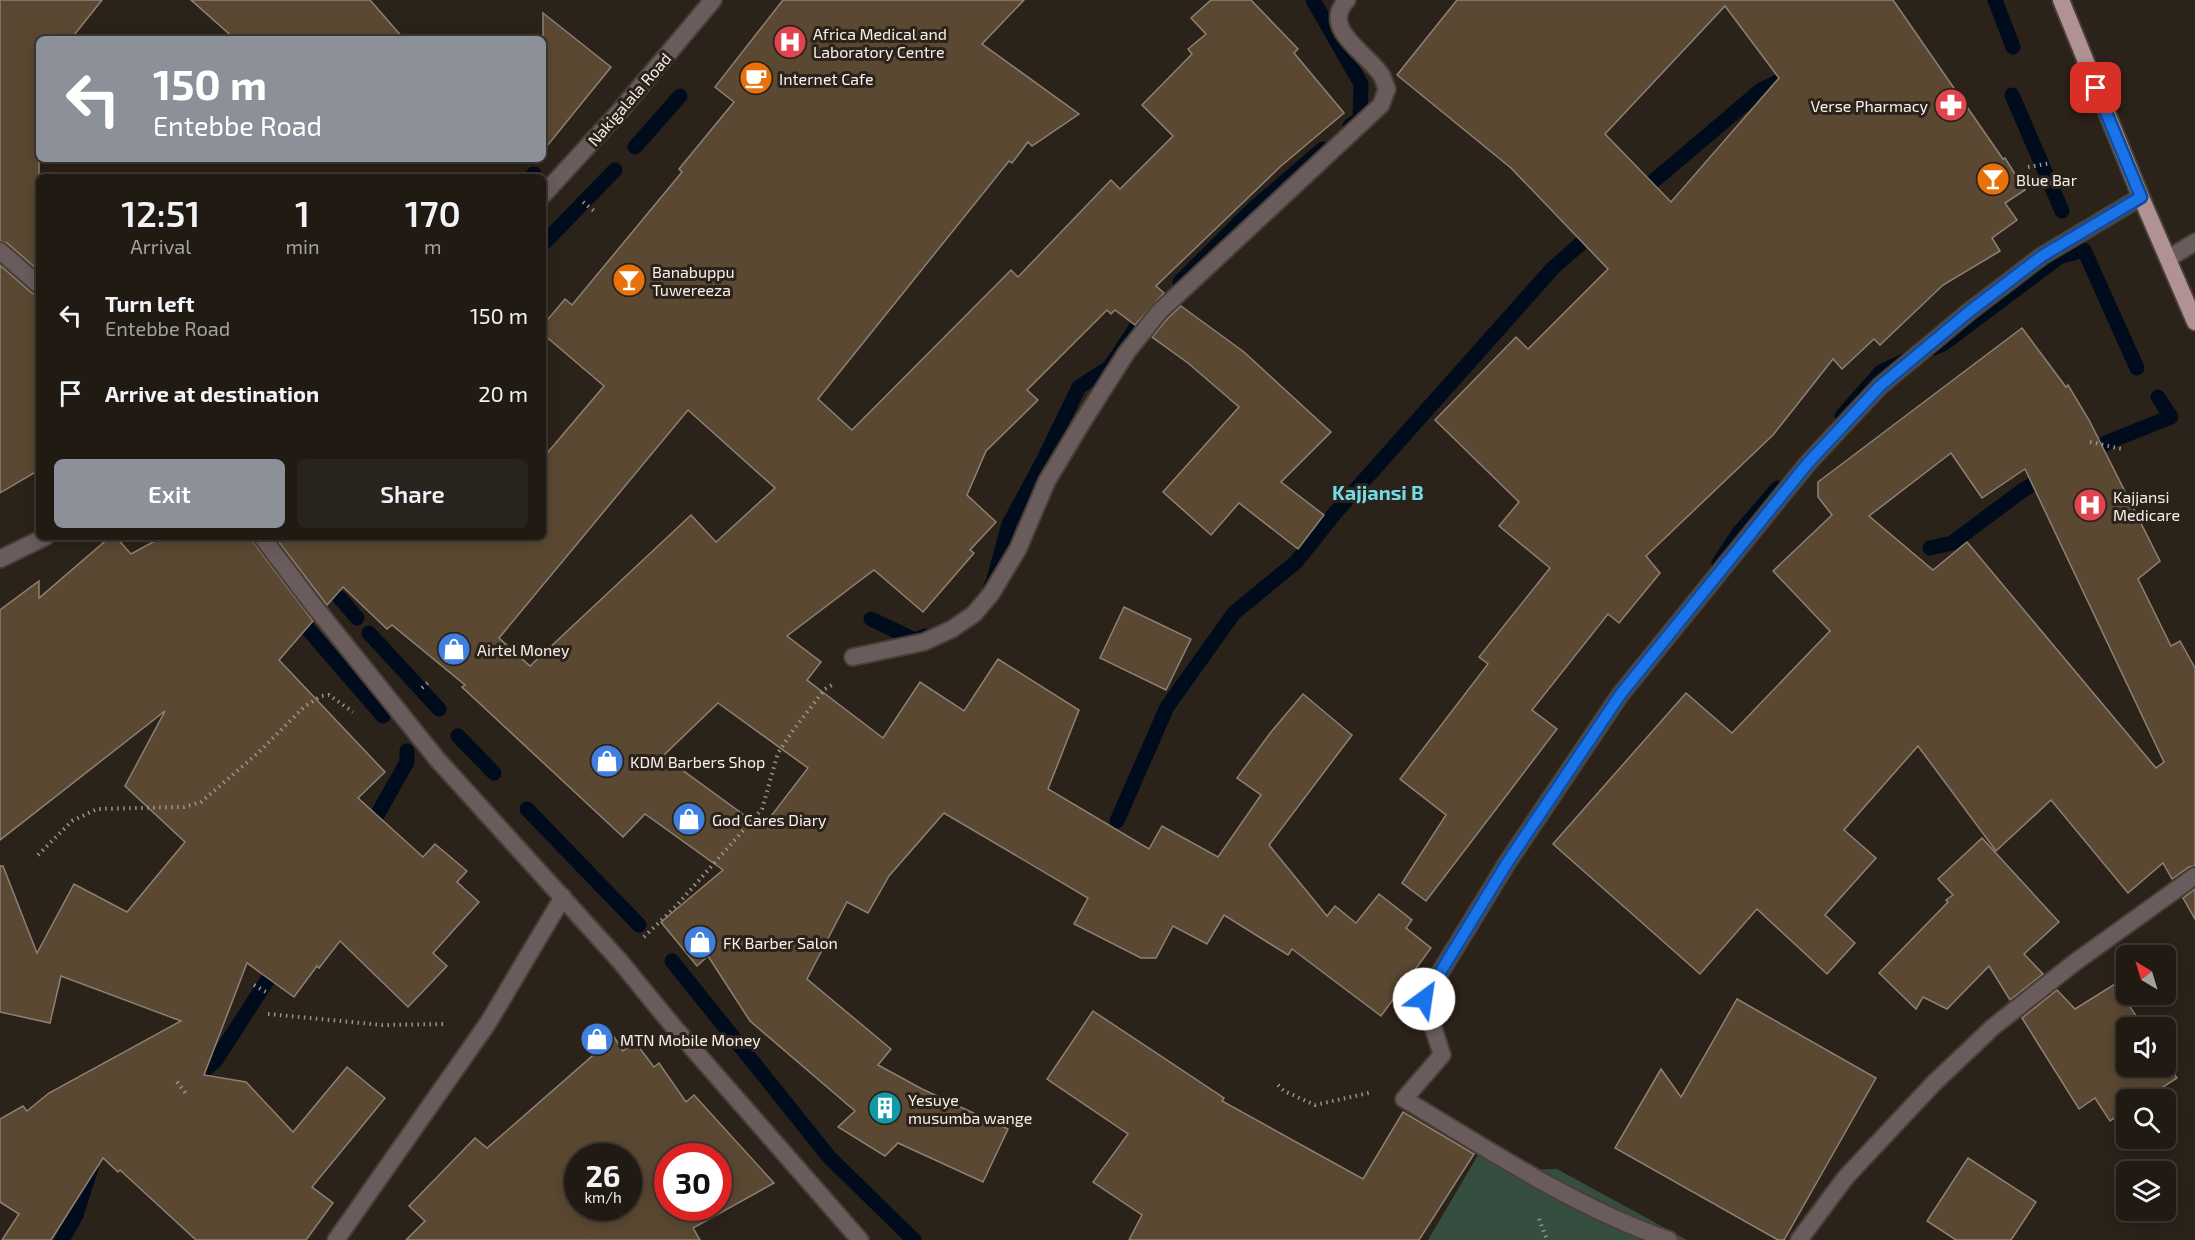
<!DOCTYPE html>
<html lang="en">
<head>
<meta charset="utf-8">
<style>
  :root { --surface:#201a13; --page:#28231c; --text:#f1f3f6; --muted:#a2a1a0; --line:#3d3833; --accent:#8c9099 }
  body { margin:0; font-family:"Exo 2",sans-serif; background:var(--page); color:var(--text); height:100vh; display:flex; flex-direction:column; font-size:22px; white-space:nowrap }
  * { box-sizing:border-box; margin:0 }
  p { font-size:20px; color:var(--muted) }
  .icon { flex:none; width:33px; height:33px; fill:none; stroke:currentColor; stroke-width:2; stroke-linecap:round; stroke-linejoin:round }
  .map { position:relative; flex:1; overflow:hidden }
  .sheet { position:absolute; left:36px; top:174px; width:510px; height:366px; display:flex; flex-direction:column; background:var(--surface); border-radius:9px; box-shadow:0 3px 15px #0003,0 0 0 2px var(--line) }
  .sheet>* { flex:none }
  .hud { position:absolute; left:36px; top:36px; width:510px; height:126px; border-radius:9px; box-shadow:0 3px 15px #0003,0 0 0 2px var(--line); background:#8c9099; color:#fff; overflow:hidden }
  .needle { width:39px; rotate:322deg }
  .controls { position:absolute; left:2116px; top:945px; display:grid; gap:12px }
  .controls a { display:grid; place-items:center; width:60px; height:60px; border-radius:9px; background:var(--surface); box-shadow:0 3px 15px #0003,0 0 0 2px var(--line); font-size:30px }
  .speed { position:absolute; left:564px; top:1143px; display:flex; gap:12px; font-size:30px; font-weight:700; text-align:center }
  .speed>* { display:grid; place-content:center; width:78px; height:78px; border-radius:50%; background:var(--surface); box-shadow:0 3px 15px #0003,0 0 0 2px var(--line); line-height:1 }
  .speed small { font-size:15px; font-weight:400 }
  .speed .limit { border:9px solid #d22; background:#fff; color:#111 }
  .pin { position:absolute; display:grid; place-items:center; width:51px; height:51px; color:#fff; margin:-26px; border-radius:12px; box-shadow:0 3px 9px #0006 }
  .me { position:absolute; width:66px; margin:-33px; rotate:31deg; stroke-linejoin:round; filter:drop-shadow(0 0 4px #0008) }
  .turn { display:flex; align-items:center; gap:21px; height:126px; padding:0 18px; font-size:27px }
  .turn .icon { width:78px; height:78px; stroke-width:2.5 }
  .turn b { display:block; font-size:42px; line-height:51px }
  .eta { display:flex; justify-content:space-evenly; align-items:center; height:102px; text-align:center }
  .eta b { font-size:36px; font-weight:600; line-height:42px }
  .cta { display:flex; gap:12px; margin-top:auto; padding:12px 18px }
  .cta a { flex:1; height:69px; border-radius:9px; background:var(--accent); color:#fff; font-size:24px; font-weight:600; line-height:69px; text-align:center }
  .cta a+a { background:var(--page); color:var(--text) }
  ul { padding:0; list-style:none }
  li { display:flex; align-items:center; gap:18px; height:78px; padding:0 18px }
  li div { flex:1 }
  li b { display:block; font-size:22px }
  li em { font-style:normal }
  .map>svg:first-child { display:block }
  .green { fill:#354e3f }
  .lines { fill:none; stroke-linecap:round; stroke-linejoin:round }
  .stream { stroke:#000c1c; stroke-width:15 }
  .building { fill:#5b4832; stroke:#8c8175; stroke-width:1.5; fill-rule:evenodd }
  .minor-casing { stroke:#483f36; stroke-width:20 }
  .tertiary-casing { stroke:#483f36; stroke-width:20 }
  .primary-casing { stroke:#483f36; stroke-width:20 }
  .path { stroke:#9b938c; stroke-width:4; stroke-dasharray:1.5 4.5; stroke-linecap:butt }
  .minor { stroke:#6a5b5d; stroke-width:16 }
  .tertiary { stroke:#6a5b5d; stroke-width:16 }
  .primary { stroke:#b09295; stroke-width:16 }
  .route-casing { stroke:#114b97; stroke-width:15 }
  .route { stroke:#1a73e8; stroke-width:10 }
  .labels { text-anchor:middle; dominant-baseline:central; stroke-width:6; stroke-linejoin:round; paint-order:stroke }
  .poi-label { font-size:16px; fill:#f7f1eb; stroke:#2b2219; text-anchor:start }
  .street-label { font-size:16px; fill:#f7f1eb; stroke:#2b2219 }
  .quarter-label { font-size:20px; font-weight:bold; fill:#71dce7; stroke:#2b2219 }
</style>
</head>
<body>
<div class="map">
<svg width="2195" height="1240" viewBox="0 0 2195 1240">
  <rect width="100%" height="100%" fill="#2b2219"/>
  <polygon class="green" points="1481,1150 1520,1170 1557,1169 1687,1240 1428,1240"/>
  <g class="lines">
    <g class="stream">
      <polyline points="1313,0 1361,84 1360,119 1350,126"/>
      <polyline points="1995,0 2013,47"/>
      <polyline points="2012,95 2062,211"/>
      <polyline points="635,147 680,96"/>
      <polyline points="531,177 534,174"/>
      <polyline points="1636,196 1761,90 1792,75"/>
      <polyline points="543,244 615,170"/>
      <polyline points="1180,282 1253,209 1323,149"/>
      <polyline points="1934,348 1943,344 2059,257 2084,250 2137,368"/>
      <polyline points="1842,416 1881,372 1906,360"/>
      <polyline points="2086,455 2108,442 2171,417 2158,397"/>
      <polyline points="1930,548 1952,543 2023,490 2049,475"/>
      <polyline points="1719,563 1738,534 1778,488"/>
      <polyline points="991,586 993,583 1009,524 1044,459 1079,387 1110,367 1137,326 1153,310"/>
      <polyline points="340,598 357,618"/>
      <polyline points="295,614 383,716"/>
      <polyline points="871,619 915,640 925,636"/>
      <polyline points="369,633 439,709"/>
      <polyline points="458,736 494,773"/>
      <polyline points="527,809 639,925"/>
      <polyline points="1117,821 1167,707 1234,613 1296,562 1335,513 1553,268 1597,229"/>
      <polyline points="367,833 407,762 407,751"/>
      <polyline points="672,961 829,1157 914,1240"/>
      <polyline points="193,1080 216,1060 279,962"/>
      <polyline points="62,1240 76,1215 91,1168"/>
    </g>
  </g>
  <g class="building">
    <polygon points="0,0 102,0 71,39 39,39 39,271 7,243 0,241"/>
    <polygon points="191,0 370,0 404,39 235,39"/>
    <path d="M 783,0 L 1024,0 L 982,44 L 1079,114 L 1032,146 L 1028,142 L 1012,163 L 1009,161 L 818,399 L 852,430 L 1011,270 L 1018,277 L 1111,180 L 1120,189 L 1173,136 L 1142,105 L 1192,54 L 1188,49 L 1206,34 L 1191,18 L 1211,0 L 1251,0 L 1298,49 L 1294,53 L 1344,113 L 1281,166 L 1156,286 L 1164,293 L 1135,325 L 1115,310 L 1111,314 L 1107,310 L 1027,390 L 1038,400 L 986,451 L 967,495 L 996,522 L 970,550 L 974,553 L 923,612 L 874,570 L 787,636 L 821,662 L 807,680 L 883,738 L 920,682 L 964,711 L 998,659 L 1079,710 L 1048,789 L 1149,849 L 1162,826 L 1218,857 L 1261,795 L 1237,778 L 1271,732 L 1303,694 L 1352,735 L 1269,845 L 1327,916 L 1335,906 L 1356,923 L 1379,894 L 1412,920 L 1406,928 L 1431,948 L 1381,1016 L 1292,949 L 1288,955 L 1224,915 L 1207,944 L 1173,926 L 1156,958 L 1141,958 L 1074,924 L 1088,898 L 944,813 L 889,876 L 868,913 L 847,902 L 807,979 L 891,1049 L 878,1065 L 922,1089 L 1008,1129 L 983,1182 L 898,1143 L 885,1156 L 838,1127 L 855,1111 L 750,1021 L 708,956 L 697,966 L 661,922 L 723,870 L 645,814 L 623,837 L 462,687 L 465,685 L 392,625 L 387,629 L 343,587 L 327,605 L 275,537 L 543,537 L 543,458 L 604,386 L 543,334 L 543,325 L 565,299 L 572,305 L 682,172 L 679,169 L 734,102 L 715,87 ZM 688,410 L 775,488 L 716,542 L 691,515 L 530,666 L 499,638 ZM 718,703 L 808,768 L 762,828 L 663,756 Z"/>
    <path d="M 1457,0 L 1893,0 L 2003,159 L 2005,158 L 2025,190 L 2005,203 L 2017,220 L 1992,238 L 2000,251 L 1943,285 L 1880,345 L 1874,339 L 1842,369 L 1833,359 L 1773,435 L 1646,556 L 1660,573 L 1619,623 L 1608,614 L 1532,710 L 1557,729 L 1426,901 L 1402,883 L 1446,815 L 1400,779 L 1488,664 L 1479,657 L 1550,568 L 1499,526 L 1519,502 L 1435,420 L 1516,337 L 1528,349 L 1608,269 L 1511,168 L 1397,75 ZM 1725,6 L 1779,78 L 1671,202 L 1605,134 Z"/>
    <polygon points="543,13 611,67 543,151"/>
    <polygon points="0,265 32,293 39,295 39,470 0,493"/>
    <polygon points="1181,306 1244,352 1331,432 1281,482 1324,515 1298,549 1239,503 1211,535 1163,492 1239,407 1188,363 1152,337 1167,319"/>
    <path d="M 2022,328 L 2066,387 L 2068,385 L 2089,420 L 2160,561 L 2138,579 L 2171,646 L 2180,641 L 2195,668 L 2195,866 L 2189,867 L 2172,879 L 2163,863 L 2128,893 L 2051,800 L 1996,851 L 1918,746 L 1844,830 L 1876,858 L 1825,915 L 1855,943 L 1827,974 L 1757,909 L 1700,974 L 1553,844 L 1686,693 L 1732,733 L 1830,631 L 1773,571 L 1832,515 L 1818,497 L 1818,482 ZM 1951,453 L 1982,498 L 2025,469 L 2164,762 L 2156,768 L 1967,542 L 1933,570 L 1869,516 Z"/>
    <polygon points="110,537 116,537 131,554 162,537 252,537 254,543 313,621 279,660 385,772 358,798 423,857 435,844 467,871 457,882 479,902 433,953 447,966 408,1007 340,941 319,968 317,966 294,997 247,963 204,1075 246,1082 293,1132 347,1067 385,1098 312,1187 333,1203 306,1240 196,1240 120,1170 118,1172 103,1158 51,1240 2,1240 19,1214 0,1202 0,1119 23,1106 27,1111 49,1093 181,1021 61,976 50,1023 0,1012 0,866 3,866 37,953 74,884 127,912 185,842 125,786 165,711 0,840 0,610 39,581 39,598"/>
    <polygon points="1124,607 1191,639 1166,690 1100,658"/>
    <polygon points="1982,838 2059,922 2024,954 2043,974 2010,1000 1989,966 1947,1009 1923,997 1916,1009 1879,973 1948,902 1946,900 1953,895 1938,879"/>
    <polygon points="2195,889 2195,919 2183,898"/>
    <polygon points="2115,984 2144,1028 2127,1028 2127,1066 2166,1066 2166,1062 2177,1078 2143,1100 2127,1100 2127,1110 2110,1121 2095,1098 2079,1109 2022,1018 2057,990 2075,1009"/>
    <polygon points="1737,999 1876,1078 1784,1240 1778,1240 1615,1148 1661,1069 1681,1097"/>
    <polygon points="1093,1011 1224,1098 1222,1101 1363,1179 1403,1112 1474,1154 1419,1240 1129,1240 1142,1215 1093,1182 1128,1134 1047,1079"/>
    <path d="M 614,1037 L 623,1051 L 635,1042 L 654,1067 L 659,1063 L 686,1102 L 694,1095 L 774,1183 L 693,1228 L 700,1240 L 406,1240 L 425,1221 L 409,1206 L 475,1138 L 487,1148 ZM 578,1156 L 628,1156 L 628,1208 L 578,1208 ZM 668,1156 L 718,1156 L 718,1208 L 668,1208 Z"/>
    <polygon points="1968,1158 2036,1202 2011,1240 1956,1240 1927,1221"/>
  </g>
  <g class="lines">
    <defs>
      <g id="minor">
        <polyline points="0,251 39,285"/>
        <polyline points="2169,258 2195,242"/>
        <polyline points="262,537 311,602 437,759 619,960 673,1026 860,1240"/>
        <path d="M 853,657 L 924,642 L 952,629 L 974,614 L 991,594 L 1018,549 L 1047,481 L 1083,421 L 1127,352 L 1159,312 L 1381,105 L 1387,89 C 1385,85 1384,80 1382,76 C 1369,54 1319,29 1347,0"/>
        <polyline points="336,1240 488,1023 563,897"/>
        <path d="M 1669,1240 C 1574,1207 1489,1150 1404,1099 L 1442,1055 L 1424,999 L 1507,863 L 1620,695 L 1808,463 L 1880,386 L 1970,311 L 2042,256 L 2141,197"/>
        <polyline points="1799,1240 1846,1177 1934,1083 1993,1027 2074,963 2195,876"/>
      </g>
      <g id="tertiary">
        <polyline points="543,195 619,112 713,0"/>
        <polyline points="0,559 45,537"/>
      </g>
      <polyline id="primary" points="2061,0 2141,197 2195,322"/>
    </defs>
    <use href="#minor" class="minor-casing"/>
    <use href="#tertiary" class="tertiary-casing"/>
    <use href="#primary" class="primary-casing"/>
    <g class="path">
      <polyline points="2028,167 2051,163"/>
      <polyline points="2038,184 2060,182"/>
      <polyline points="583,202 594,211"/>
      <polyline points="2090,442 2122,449"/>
      <polyline points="422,688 430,681"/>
      <polyline points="38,855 72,821 97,809 184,807 201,802 258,753 304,707 321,696 329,695 353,712"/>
      <polyline points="644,937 678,904 762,809 778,753 794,729 825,689 832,685"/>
      <polyline points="254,985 268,993"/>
      <polyline points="268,1014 382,1025 446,1024"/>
      <polyline points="177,1082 187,1095"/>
      <polyline points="1278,1085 1284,1091 1315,1105 1373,1092"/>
      <polyline points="1539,1219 1547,1240"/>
    </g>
    <use href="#minor" class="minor"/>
    <use href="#tertiary" class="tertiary"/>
    <use href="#primary" class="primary"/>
  </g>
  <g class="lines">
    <defs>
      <polyline id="route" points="1424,999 1507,863 1620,695 1808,463 1880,386 1970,311 2042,256 2141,197 2096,88"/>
    </defs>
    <use href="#route" class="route-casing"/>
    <use href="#route" class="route"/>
  </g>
  <defs>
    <symbol id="hospital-disc" viewBox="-11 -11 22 22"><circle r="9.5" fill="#e0444e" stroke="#2b2219"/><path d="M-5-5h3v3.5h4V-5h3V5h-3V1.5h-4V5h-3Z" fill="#fff"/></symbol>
    <symbol id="cafe-disc" viewBox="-11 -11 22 22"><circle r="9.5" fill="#e8710a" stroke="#2b2219"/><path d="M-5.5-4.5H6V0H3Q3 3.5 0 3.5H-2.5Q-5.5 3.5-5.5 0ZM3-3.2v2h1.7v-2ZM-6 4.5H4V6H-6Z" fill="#fff"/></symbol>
    <symbol id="pharmacy-disc" viewBox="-11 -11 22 22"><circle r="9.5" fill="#e0444e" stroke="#2b2219"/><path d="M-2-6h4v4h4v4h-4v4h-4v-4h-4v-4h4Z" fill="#fff"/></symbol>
    <symbol id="bar-disc" viewBox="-11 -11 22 22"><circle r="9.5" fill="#e8710a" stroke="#2b2219"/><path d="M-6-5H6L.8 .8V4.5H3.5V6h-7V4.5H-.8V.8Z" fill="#fff"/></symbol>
    <symbol id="shop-disc" viewBox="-11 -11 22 22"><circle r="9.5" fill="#3f7fe0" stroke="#2b2219"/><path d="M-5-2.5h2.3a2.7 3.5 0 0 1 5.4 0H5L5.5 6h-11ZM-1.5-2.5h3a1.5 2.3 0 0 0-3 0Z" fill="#fff"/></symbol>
    <symbol id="building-disc" viewBox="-11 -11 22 22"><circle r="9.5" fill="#0f9aa8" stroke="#2b2219"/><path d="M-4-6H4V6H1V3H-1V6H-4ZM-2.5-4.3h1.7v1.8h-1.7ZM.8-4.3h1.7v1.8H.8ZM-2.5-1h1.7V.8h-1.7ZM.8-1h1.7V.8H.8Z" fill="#fff"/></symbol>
  </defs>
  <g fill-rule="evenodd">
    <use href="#hospital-disc" x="771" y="23" width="38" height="38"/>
    <use href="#cafe-disc" x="737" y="59" width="38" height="38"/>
    <use href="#pharmacy-disc" x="1932" y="86" width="38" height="38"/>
    <use href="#bar-disc" x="1974" y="160" width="38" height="38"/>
    <use href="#bar-disc" x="610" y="261" width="38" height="38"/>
    <use href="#hospital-disc" x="2071" y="486" width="38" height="38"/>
    <use href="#shop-disc" x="435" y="630" width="38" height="38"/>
    <use href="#shop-disc" x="588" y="742" width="38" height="38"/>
    <use href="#shop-disc" x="670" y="800" width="38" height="38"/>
    <use href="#shop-disc" x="681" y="923" width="38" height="38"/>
    <use href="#shop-disc" x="578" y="1020" width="38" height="38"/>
    <use href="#building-disc" x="866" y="1089" width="38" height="38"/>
  </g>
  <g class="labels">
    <g class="poi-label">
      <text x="813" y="33">Africa Medical and<tspan x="813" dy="18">Laboratory Centre</tspan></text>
      <text x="779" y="78">Internet Cafe</text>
      <text x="1928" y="105" text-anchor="end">Verse Pharmacy</text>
      <text x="2016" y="179">Blue Bar</text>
      <text x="652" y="271">Banabuppu<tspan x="652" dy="18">Tuwereeza</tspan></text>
      <text x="2113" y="496">Kajjansi<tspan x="2113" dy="18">Medicare</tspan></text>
      <text x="477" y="649">Airtel Money</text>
      <text x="630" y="761">KDM Barbers Shop</text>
      <text x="712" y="819">God Cares Diary</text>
      <text x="723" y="942">FK Barber Salon</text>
      <text x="620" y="1039">MTN Mobile Money</text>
      <text x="908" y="1099">Yesuye<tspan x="908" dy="18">musumba wange</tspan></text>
    </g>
    <g class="street-label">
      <text transform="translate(629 99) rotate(-49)">Nakigalala Road</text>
    </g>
    <g class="quarter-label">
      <text x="1378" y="492">Kajjansi B</text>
    </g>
  </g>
</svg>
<div class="controls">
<a><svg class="needle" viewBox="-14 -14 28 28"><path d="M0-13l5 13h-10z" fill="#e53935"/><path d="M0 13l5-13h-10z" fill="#a2a1a0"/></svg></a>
<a><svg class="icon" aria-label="sound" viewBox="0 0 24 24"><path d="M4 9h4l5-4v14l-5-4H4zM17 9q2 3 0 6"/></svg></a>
<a><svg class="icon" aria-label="search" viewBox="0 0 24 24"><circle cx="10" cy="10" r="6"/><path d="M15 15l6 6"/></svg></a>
<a><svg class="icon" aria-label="layers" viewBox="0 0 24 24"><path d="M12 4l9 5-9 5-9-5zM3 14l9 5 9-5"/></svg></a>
</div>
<div class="speed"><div>26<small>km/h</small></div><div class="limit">30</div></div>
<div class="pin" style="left:2096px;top:88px;background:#d93025"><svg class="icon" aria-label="arrive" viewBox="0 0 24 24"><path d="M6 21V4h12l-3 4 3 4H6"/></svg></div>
<svg class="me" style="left:1424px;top:999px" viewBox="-20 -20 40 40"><circle r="19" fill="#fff"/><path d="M0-13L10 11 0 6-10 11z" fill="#1a73e8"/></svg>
<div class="hud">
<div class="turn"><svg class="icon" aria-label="left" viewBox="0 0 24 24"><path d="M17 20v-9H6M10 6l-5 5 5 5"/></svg><div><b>150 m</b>Entebbe Road</div></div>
</div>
<section class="sheet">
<div class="eta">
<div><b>12:51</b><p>Arrival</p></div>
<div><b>1</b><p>min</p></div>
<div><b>170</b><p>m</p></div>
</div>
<ul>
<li><svg class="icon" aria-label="left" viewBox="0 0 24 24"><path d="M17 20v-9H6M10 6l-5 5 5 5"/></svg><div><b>Turn left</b><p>Entebbe Road</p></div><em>150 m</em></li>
<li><svg class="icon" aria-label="arrive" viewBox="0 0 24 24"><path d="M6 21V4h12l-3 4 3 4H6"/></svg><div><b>Arrive at destination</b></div><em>20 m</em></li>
</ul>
<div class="cta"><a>Exit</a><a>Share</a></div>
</section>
</div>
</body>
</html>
